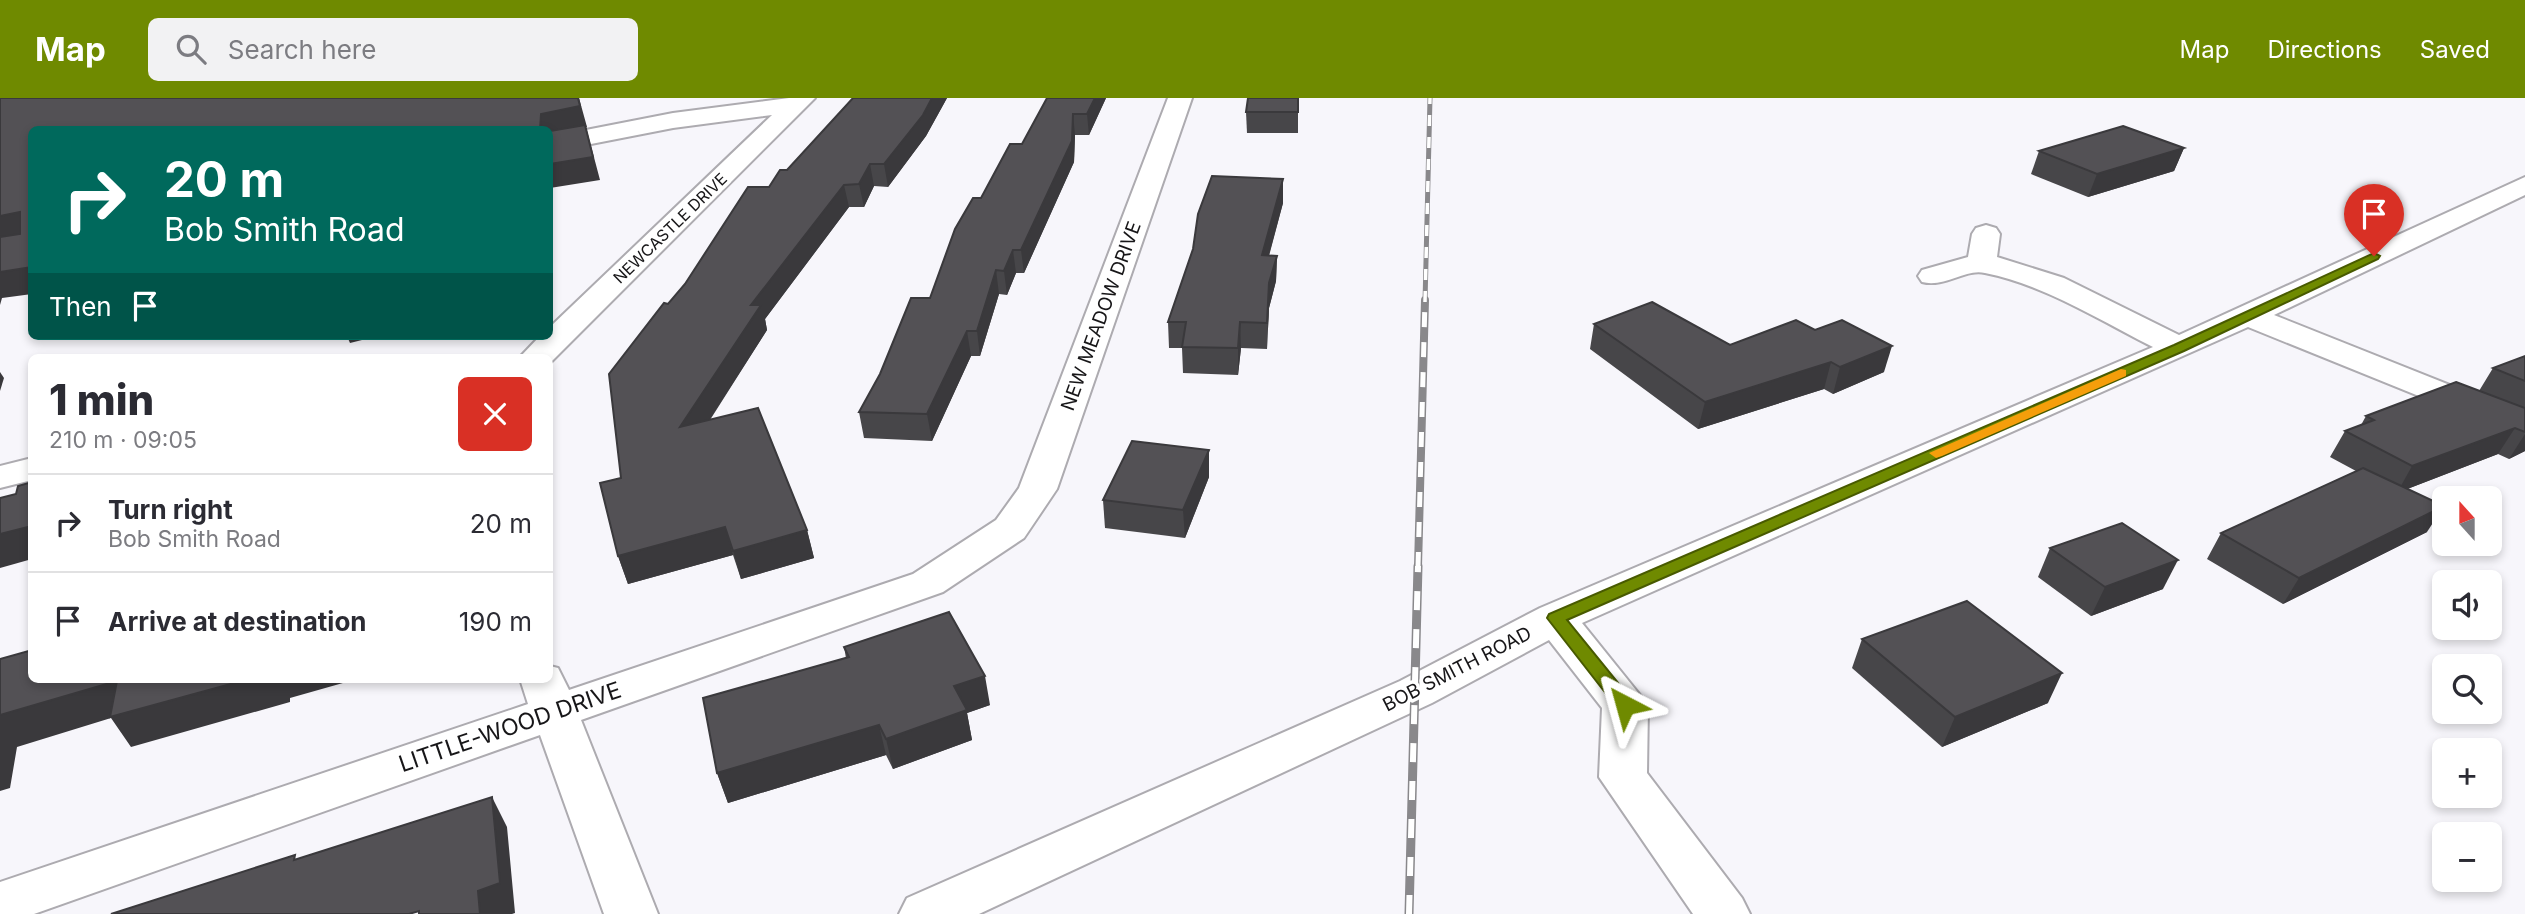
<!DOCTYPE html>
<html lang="en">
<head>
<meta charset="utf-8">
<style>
  :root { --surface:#fff; --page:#f2f2f3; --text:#2b2b33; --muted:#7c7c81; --line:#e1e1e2; --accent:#6f8a00 }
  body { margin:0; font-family:Inter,sans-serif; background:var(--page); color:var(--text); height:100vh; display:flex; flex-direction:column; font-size:26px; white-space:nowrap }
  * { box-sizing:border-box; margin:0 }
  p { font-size:23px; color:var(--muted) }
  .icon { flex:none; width:38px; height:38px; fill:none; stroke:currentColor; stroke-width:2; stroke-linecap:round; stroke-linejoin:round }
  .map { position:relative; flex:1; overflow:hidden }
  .drawer { position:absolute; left:28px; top:256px; width:525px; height:329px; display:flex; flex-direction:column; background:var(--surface); border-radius:10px; box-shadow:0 4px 10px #0003 }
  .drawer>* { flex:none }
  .hud { position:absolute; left:28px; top:28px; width:525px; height:214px; border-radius:10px; box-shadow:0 4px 10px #0003; background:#00695c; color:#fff; overflow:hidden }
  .needle { width:46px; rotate:339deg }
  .tools { position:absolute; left:2432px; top:388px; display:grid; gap:14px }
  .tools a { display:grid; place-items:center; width:70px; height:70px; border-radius:10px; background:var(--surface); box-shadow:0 4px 10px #0003; font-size:35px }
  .pin { position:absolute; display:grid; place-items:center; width:60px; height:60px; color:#fff; margin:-72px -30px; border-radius:50% 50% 50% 0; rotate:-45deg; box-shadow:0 0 7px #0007 }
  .pin .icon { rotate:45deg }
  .me { position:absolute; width:77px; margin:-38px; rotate:321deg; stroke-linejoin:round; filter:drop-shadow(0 0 5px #0008) }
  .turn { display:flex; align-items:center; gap:24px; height:147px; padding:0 21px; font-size:32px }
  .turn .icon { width:91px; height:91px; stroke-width:2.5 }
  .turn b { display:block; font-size:49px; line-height:60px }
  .then { display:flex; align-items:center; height:66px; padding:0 21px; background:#0003; gap:14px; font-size:26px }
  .round { display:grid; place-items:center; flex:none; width:74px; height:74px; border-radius:10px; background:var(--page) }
  .headline { display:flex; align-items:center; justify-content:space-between; height:119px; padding:0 21px }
  h1 { font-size:42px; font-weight:800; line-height:52px }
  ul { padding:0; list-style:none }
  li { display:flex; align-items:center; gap:21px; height:98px; padding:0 21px; border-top:2px solid var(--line) }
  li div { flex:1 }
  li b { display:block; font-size:26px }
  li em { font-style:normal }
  header { display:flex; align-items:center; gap:42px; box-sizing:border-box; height:98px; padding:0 35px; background:var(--accent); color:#fff }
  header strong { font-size:33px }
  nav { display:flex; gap:38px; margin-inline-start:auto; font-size:24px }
  .search { width:490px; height:63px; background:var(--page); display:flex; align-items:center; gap:18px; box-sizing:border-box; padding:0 24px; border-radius:10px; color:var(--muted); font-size:26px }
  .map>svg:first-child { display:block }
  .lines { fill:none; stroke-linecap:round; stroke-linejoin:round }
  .minor-casing { stroke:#adabb0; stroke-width:4 }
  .minor { fill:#fff; fill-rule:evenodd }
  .rail-far2-casing { stroke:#89888b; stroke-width:5 }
  .rail-far1-casing { stroke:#89888b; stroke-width:8 }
  .rail-casing { stroke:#89888b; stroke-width:9 }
  .rail-far2 { stroke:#fff; stroke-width:3.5; stroke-dasharray:11; stroke-linecap:butt }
  .rail-far1 { stroke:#fff; stroke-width:5; stroke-dasharray:15; stroke-linecap:butt }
  .rail { stroke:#fff; stroke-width:6; stroke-dasharray:19; stroke-linecap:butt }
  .wall { fill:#474649 }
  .shaded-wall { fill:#3a393c }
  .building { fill:#535155; stroke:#3a393c; stroke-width:2 }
  .route { fill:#6f8a00; stroke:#485a00; stroke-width:2 }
  .slow { fill:#f59e0b }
  .labels { text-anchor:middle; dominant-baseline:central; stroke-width:7; stroke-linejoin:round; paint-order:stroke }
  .far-street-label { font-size:16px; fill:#171618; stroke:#fff }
  .street-label { font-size:19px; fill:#171618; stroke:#fff }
  .near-street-label { font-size:23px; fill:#171618; stroke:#fff }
</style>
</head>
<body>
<header>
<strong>Map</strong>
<div class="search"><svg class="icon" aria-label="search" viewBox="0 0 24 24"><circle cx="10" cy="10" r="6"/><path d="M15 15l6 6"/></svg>Search here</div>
<nav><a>Map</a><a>Directions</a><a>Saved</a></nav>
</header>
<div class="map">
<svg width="2525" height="816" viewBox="0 0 2525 816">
  <rect width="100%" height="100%" fill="#f7f6fb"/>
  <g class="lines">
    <defs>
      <g id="minor">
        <polygon points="789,0 815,0 550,265 550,259 520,259 540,238 550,238 550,229 772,17 673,30 550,54 550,39 673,15"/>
        <polygon points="1168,0 1192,0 1057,391 1024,440 943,494 581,622 658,816 604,816 540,637 34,816 0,816 0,784 528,606 520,581 550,581 550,568 558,570 569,592 913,476 996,422 1019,390"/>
        <path d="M 2525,79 L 2525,97 L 2274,217 L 2525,317 L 2525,341 L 2248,229 L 1582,525 L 1648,607 L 1647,675 L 1742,800 L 1750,816 L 1693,816 L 1599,679 L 1602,610 L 1549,542 L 1432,605 L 979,816 L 899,816 L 907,800 L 1400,583 L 1540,510 L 2153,249 C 2099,222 2045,187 1985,175 C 1966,170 1945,190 1922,184 L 1918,178 L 1922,172 L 1968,159 L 1972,136 L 1976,130 L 1986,127 L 1996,130 L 2000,136 L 1997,159 L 2064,180 L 2179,237 Z"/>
        <polygon points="32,360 32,382 0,390 0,368"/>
      </g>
    </defs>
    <use href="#minor" class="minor-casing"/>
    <use href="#minor" class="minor"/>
    <defs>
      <polyline id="rail-far2" points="1425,204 1430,0"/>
      <polyline id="rail-far1" points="1418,469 1425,202"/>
      <polyline id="rail" points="1409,816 1418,468"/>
    </defs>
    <use href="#rail-far2" class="rail-far2-casing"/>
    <use href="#rail-far1" class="rail-far1-casing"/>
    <use href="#rail" class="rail-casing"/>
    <use href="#rail-far2" class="rail-far2"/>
    <use href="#rail-far1" class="rail-far1"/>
    <use href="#rail" class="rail"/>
  </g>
  <g class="wall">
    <polygon points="853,0 947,0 926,38 888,89 874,88 864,109 849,109 765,221 767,232 710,322 807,432 814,460 741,481 733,457 628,486 618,458 621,380 668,206 769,89 787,72"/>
    <polygon points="1047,0 1106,0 1089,37 1075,37 1074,64 1024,175 1016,175 1007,197 999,196 980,258 971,258 932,343 864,340 859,314 930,200 981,100 1022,46"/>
    <polygon points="1246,14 1298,14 1298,35 1247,35"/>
    <polygon points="2184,50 2174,73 2088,99 2031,76 2039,53"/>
    <polygon points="1283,81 1283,105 1269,158 1277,158 1276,183 1269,210 1267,251 1241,250 1238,277 1183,275 1182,250 1169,250 1168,224"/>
    <polygon points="1796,222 1884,274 1833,296 1824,291 1698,331 1590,251 1594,226 1730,247"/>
    <polygon points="2525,258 2525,353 2509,361 2498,356 2407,391 2427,434 2283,506 2207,461 2221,435 2356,373 2330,359 2345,333 2361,327 2366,318 2479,293 2493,270"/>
    <polygon points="1209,352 1209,379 1185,440 1105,430 1103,402"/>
    <polygon points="2050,450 2163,491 2091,518 2038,479"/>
    <polygon points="1862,541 2048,605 1942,649 1852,570"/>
    <polygon points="844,549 990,607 967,615 972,642 893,671 886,657 728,705 717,675 846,560"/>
  </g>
  <g class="shaded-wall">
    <polygon points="579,0 587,29 586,29 600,82 550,90 550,32 540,32 541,16"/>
    <polygon points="932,0 947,0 926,38 888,89 884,66"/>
    <polygon points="1095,0 1106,0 1089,37 1087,16"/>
    <polygon points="1073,16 1075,37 1074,64 1024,175 1021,152"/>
    <polygon points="2184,50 2174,73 2088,99 2097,76"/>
    <polygon points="870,66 874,88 864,109 859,86"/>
    <polygon points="1283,81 1283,105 1262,182 1262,157"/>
    <polygon points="844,87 849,109 765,221 767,232 688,355 680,329 751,207"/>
    <polygon points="20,114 32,134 0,144 0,118"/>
    <polygon points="1013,152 1016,175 1007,197 1004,173"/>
    <polygon points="1277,158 1276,183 1269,210 1267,251 1269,185"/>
    <polygon points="32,169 32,196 2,200 0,207 0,174"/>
    <polygon points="996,172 999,196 980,258 977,233"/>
    <polygon points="1240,224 1241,250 1238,277 1238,250"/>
    <polygon points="967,233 971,258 932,343 927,316"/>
    <polygon points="347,238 378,238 350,245"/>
    <polygon points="1892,248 1884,274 1833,296 1840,269"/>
    <polygon points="1831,264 1824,291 1698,331 1705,304"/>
    <polygon points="0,274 4,280 0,293"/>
    <polygon points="2515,330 2498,356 2397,395 2412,368"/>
    <polygon points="2525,336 2525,353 2509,361"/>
    <polygon points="1209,352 1209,379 1185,440 1183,412"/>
    <polygon points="2444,408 2427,434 2283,506 2299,480"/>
    <polygon points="32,428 32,461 0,470 0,436"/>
    <polygon points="725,429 733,457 628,486 618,458"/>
    <polygon points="807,432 814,460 741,481 733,453"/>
    <polygon points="2178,462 2163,491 2091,518 2105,489"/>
    <polygon points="2062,575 2048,605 1942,649 1955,619"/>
    <polygon points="985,578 990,607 967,615 972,642 893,671 886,641 954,588"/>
    <polygon points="249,581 357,581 290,600 290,604 131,649 111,620 17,649 10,690 0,693 0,617 117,583"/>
    <polygon points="879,627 886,657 728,705 717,675"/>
    <polygon points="492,699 507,729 515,815 512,816 480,816 478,793"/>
  </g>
  <g class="building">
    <polygon points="0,0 578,0 580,8 541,16 540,32 32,32 32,169 0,174 0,139 20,136 20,114 0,118"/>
    <polygon points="853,0 932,0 923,17 884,66 870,66 859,86 844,87 751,207 761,207 680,329 758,310 807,432 733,453 725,429 618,458 600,385 621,380 609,276 664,205 668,206 685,186 748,89 769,89 780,72 787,72"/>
    <polygon points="1047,0 1095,0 1087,16 1073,16 1072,43 1021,152 1013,152 1004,173 996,172 977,233 967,233 927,316 859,314 880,276 911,200 930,200 955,131 973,100 981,100 1010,46 1022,46"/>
    <polygon points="1248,0 1298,0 1298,14 1246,14"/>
    <polygon points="585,27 593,59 550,66 550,33"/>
    <polygon points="2123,28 2184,50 2097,76 2039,53"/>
    <polygon points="1212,78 1283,81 1262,157 1277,158 1269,185 1267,225 1240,224 1238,250 1182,249 1186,224 1168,224 1193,151 1198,116"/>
    <polygon points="1652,204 1730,247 1796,222 1815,232 1842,222 1892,248 1840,269 1831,264 1705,304 1594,226"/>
    <polygon points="2525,258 2525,283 2493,270"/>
    <polygon points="2456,284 2525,310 2525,334 2515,330 2412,368 2345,333 2374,322 2366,318"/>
    <polygon points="1132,343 1209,352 1183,412 1103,402"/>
    <polygon points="2363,370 2444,408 2299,480 2221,435"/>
    <polygon points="32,384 32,428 0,436 0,400 16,396 18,388"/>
    <polygon points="2122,425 2178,462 2105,489 2050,450"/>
    <polygon points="1967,503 2062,575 1955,619 1862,541"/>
    <polygon points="949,514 985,578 954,588 967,612 886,641 879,627 717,675 703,600 849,559 844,549"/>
    <polygon points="32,552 32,581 249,581 110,619 117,583 0,617 0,561"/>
    <polygon points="492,699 500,785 478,793 480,816 419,816 419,813 409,816 111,816 295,757 294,762"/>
  </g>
  <polygon class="route" points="2374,155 2380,158 2378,161 2184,253 1567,522 1632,602 1634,607 1632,611 1618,611 1547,520 1549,516 2174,247"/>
  <polygon class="slow" points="2121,271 2126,272 2126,278 1942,358 1936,360 1929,355"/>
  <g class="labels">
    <g class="far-street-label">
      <text transform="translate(670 130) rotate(-44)">NEWCASTLE DRIVE</text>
    </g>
    <g class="street-label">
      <text transform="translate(1101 218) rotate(-70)">NEW MEADOW DRIVE</text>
      <text transform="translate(1457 571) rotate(-27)">BOB SMITH ROAD</text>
    </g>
    <g class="near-street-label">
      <text transform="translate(510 629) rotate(-19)">LITTLE-WOOD DRIVE</text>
    </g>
  </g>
</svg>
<div class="tools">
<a><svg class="needle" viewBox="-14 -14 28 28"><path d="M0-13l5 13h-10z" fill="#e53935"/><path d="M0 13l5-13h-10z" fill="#7c7c81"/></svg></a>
<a><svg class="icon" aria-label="sound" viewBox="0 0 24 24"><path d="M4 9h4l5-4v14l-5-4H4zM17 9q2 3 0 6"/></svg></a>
<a><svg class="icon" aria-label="search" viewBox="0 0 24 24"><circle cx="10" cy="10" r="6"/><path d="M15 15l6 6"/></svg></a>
<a>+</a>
<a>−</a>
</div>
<div class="pin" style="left:2374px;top:158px;background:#d93025"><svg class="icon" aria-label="arrive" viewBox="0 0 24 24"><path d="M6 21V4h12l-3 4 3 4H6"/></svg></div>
<svg class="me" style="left:1625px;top:607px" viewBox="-20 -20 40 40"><path d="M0-17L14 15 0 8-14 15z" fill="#6f8a00" stroke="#fff" stroke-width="4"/></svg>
<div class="hud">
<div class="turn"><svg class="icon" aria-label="right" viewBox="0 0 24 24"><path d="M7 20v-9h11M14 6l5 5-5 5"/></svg><div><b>20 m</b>Bob Smith Road</div></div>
<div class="then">Then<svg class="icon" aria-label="arrive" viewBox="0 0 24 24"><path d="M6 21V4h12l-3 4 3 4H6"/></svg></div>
</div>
<section class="drawer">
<div class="headline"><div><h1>1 min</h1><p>210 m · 09:05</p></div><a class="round" style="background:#d93025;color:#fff"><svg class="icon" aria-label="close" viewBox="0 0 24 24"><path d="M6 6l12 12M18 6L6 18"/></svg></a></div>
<ul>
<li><svg class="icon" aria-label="right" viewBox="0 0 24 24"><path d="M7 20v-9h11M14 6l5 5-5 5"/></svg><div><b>Turn right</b><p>Bob Smith Road</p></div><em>20 m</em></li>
<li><svg class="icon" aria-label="arrive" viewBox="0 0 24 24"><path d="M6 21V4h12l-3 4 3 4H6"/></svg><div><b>Arrive at destination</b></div><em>190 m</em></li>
</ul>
</section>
</div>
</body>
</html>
